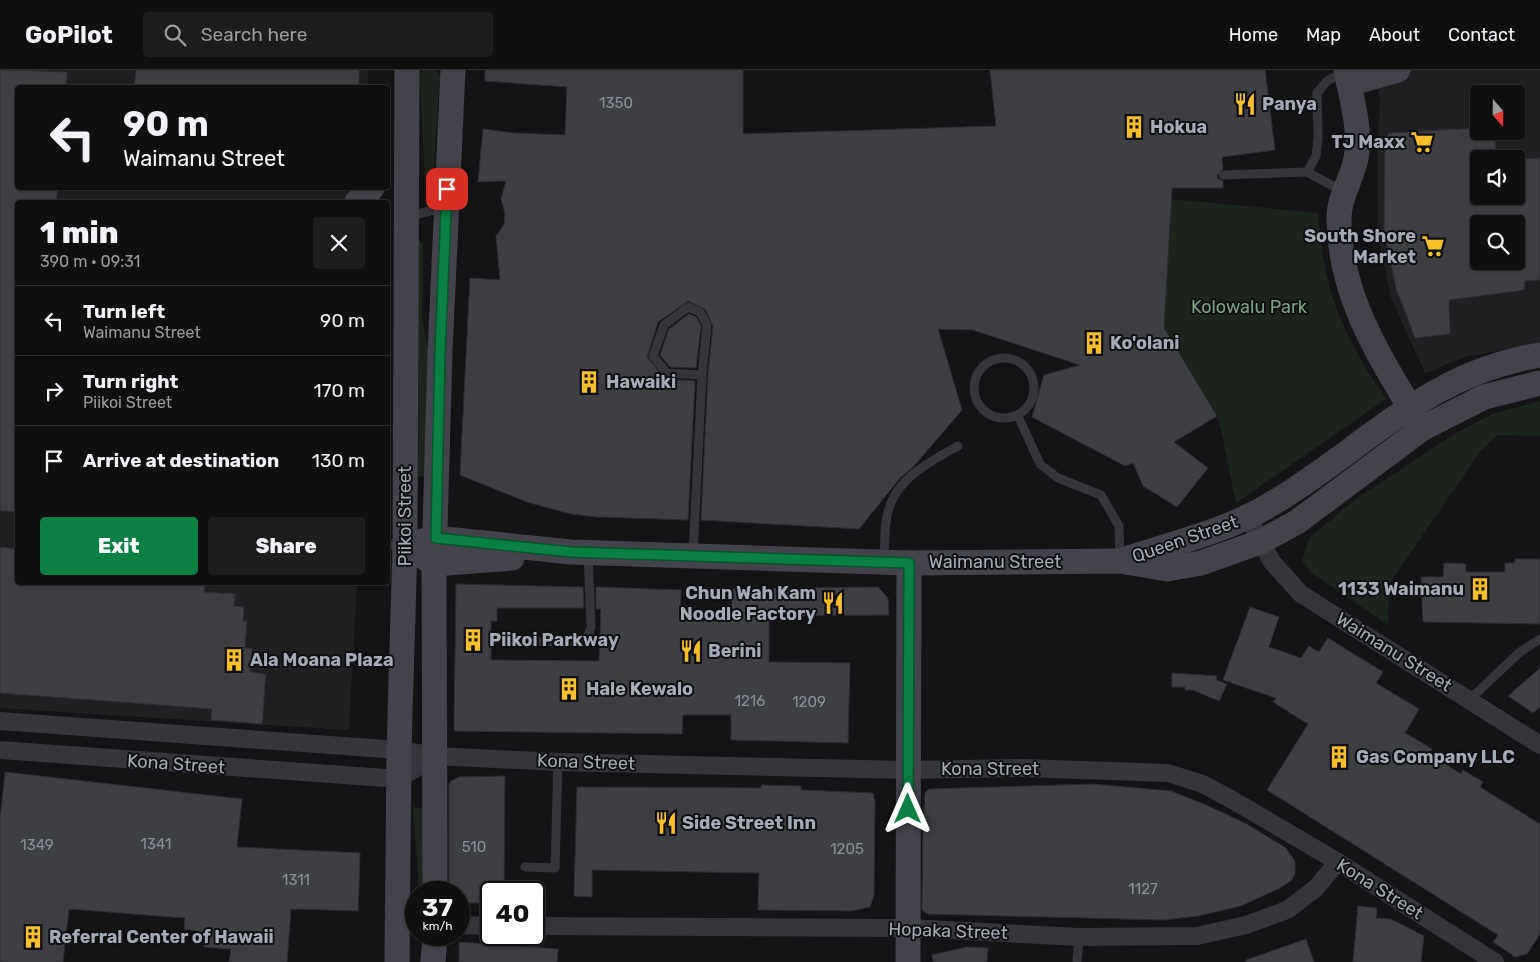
<!DOCTYPE html>
<html lang="en">
<head>
<meta charset="utf-8">
<style>
  :root { --surface:#0f0f10; --page:#1d1d1e; --text:#f1f3f6; --muted:#9b9c9f; --line:#2f2f30; --accent:#0b8043 }
  body { margin:0; font-family:Rubik,sans-serif; background:var(--page); color:var(--text); height:100vh; display:flex; flex-direction:column; font-size:19px; white-space:nowrap }
  * { box-sizing:border-box; margin:0 }
  p { font-size:16px; color:var(--muted) }
  .icon { flex:none; width:28px; height:28px; fill:none; stroke:currentColor; stroke-width:2; stroke-linecap:round; stroke-linejoin:round }
  .map { position:relative; flex:1; overflow:hidden }
  .details { position:absolute; left:15px; top:130px; width:375px; height:385px; display:flex; flex-direction:column; background:var(--surface); border-radius:5px; box-shadow:0 1px 4px #0004,0 0 0 1px var(--line) }
  .details>* { flex:none }
  .guide { position:absolute; left:15px; top:15px; width:375px; height:105px; border-radius:5px; box-shadow:0 1px 4px #0004,0 0 0 1px var(--line); background:#0f0f10; color:var(--text); overflow:hidden }
  .needle { width:32px; rotate:160deg }
  .fabs { position:absolute; left:1470px; top:15px; display:grid; gap:10px }
  .fabs a { display:grid; place-items:center; width:55px; height:55px; border-radius:5px; background:var(--surface); box-shadow:0 1px 4px #0004,0 0 0 1px var(--line); font-size:25px }
  .speed { position:absolute; left:405px; top:811px; display:flex; gap:10px; font-size:25px; font-weight:700; text-align:center }
  .speed>* { display:grid; place-content:center; width:65px; height:65px; border-radius:50%; background:var(--surface); box-shadow:0 1px 4px #0004,0 0 0 1px var(--line); line-height:1 }
  .speed small { font-size:12px; font-weight:400 }
  .speed .limit { border:2px solid #111; border-radius:8px; background:#fff; color:#111 }
  .pin { position:absolute; display:grid; place-items:center; width:42px; height:42px; color:#fff; margin:-21px; border-radius:10px; box-shadow:0 2px 8px #0006 }
  .me { position:absolute; width:55px; margin:-28px; rotate:0deg; stroke-linejoin:round; filter:drop-shadow(0 0 4px #0008) }
  .turn { display:flex; align-items:center; gap:18px; height:105px; padding:0 25px; font-size:22px }
  .turn .icon { width:65px; height:65px; stroke-width:2.5 }
  .turn b { display:block; font-size:35px; line-height:42px }
  .round { display:grid; place-items:center; flex:none; width:52px; height:52px; border-radius:5px; background:var(--page) }
  .headline { display:flex; align-items:center; justify-content:space-between; height:85px; padding:0 25px }
  h1 { font-size:30px; font-weight:800; line-height:38px }
  .cta { display:flex; gap:10px; margin-top:auto; padding:10px 25px }
  .cta a { flex:1; height:58px; border-radius:5px; background:var(--accent); color:#fff; font-size:20px; font-weight:800; line-height:58px; text-align:center }
  .cta a+a { background:var(--page); color:var(--text) }
  ul { padding:0; list-style:none }
  li { display:flex; align-items:center; gap:15px; height:70px; padding:0 25px; border-top:1px solid var(--line) }
  li div { flex:1 }
  li b { display:block; font-size:19px }
  li em { font-style:normal }
  header { display:flex; align-items:center; gap:30px; box-sizing:border-box; height:70px; padding:0 25px; background:var(--surface); border-bottom:1px solid var(--line) }
  header strong { font-size:24px }
  nav { display:flex; gap:28px; margin-inline-start:auto; font-size:18px }
  .search { width:350px; height:45px; background:var(--page); display:flex; align-items:center; gap:12px; box-sizing:border-box; padding:0 18px; border-radius:5px; color:var(--muted); font-size:19px }
  .map>svg:first-child { display:block }
  .built { fill:#202023; fill-rule:evenodd }
  .green { fill:#1c241d }
  .building { fill:#3e3f43; stroke:#2e2e32; fill-rule:evenodd }
  .lines { fill:none; stroke-linecap:round; stroke-linejoin:round }
  .lane { stroke:#35363b; stroke-width:9 }
  .street { stroke:#35363b; stroke-width:18 }
  .secondary { stroke:#43444b; stroke-width:25 }
  .route-casing { stroke:#07532c; stroke-width:12 }
  .route { stroke:#0b8043; stroke-width:9 }
  .labels { text-anchor:middle; dominant-baseline:central; stroke-width:4; stroke-linejoin:round; paint-order:stroke }
  .number-label { font-size:15px; fill:#8b8f9a }
  .poi-label { font-size:18px; font-weight:bold; fill:#a5aab7; stroke:#0f0f11; text-anchor:start }
  .park-label { font-size:18px; fill:#7ba380; stroke:#0f0f11 }
  .street-label { font-size:18px; fill:#a5aab7; stroke:#0f0f11 }
</style>
</head>
<body>
<header>
<strong>GoPilot</strong>
<div class="search"><svg class="icon" aria-label="search" viewBox="0 0 24 24"><circle cx="10" cy="10" r="6"/><path d="M15 15l6 6"/></svg>Search here</div>
<nav><a>Home</a><a>Map</a><a>About</a><a>Contact</a></nav>
</header>
<div class="map">
<svg width="1540" height="892" viewBox="0 0 1540 892">
  <rect width="100%" height="100%" fill="#141416"/>
  <g class="built">
    <polygon points="0,0 368,0 368,17 18,18 18,118 366,118 366,132 18,132 18,512 357,513 349,660 0,638"/>
    <path d="M 1374,0 L 1540,0 L 1540,273 L 1465,287 L 1425,303 L 1391,228 L 1378,163 L 1377,94 L 1380,28 ZM 1479,24 L 1516,24 L 1516,61 L 1479,61 ZM 1479,89 L 1516,89 L 1516,126 L 1479,126 ZM 1479,154 L 1516,154 L 1516,191 L 1479,191 Z"/>
  </g>
  <g class="green">
    <polygon points="425,0 436,0 440,7 433,111 427,116 425,112 420,7 420,3"/>
    <path d="M 1171,129 L 1318,143 C 1320,160 1321,179 1325,196 C 1332,241 1360,292 1386,329 L 1236,433 L 1218,346 L 1164,258 Z"/>
    <path d="M 418,170 L 423,174 L 422,247 L 429,285 L 427,406 L 418,407 C 420,328 417,250 418,170 Z"/>
    <polygon points="1540,331 1540,366 1497,365 1480,382 1389,514 1388,555 1312,503 1302,491 1309,468 1356,429 1451,366 1492,344"/>
    <polygon points="413,737 428,739 426,822 419,822"/>
  </g>
  <g class="building">
    <polygon points="0,0 67,2 66,18 18,18 18,118 58,118 56,132 18,132 18,442 0,441"/>
    <polygon points="136,0 359,0 359,18 134,18"/>
    <polygon points="485,0 743,0 743,64 996,56 990,0 1265,0 1275,80 1222,87 1223,99 1217,105 1218,109 1223,111 1223,118 1172,118 1164,258 1217,346 1174,372 1208,398 1177,437 1143,416 1133,393 1125,396 1032,347 1044,305 1080,295 973,260 938,259 962,340 914,396 900,408 859,459 701,450 708,305 713,256 705,239 688,231 658,252 647,287 665,309 695,311 688,450 597,447 571,444 527,432 460,405 470,208 500,210 496,166 504,155 505,143 501,129 506,111 478,112 483,59 514,63 565,65 567,17 485,11"/>
    <path d="M 1479,58 L 1479,61 L 1495,61 L 1496,89 L 1479,89 L 1479,126 L 1516,126 L 1516,89 L 1540,88 L 1540,210 L 1525,211 L 1524,220 L 1449,230 L 1450,264 L 1415,268 L 1396,218 L 1384,161 L 1385,69 L 1389,63 ZM 1479,154 L 1516,154 L 1516,191 L 1479,191 Z"/>
    <polygon points="689,244 696,247 701,256 696,298 670,297 660,285 669,259"/>
    <polygon points="0,477 18,479 18,512 205,512 204,522 235,524 234,536 244,537 243,551 247,551 245,578 252,578 250,602 266,604 262,654 211,650 212,639 0,623"/>
    <polygon points="1515,489 1540,489 1540,554 1423,552 1421,507 1443,507 1444,493 1466,494 1466,502 1505,502 1505,493 1515,493"/>
    <polygon points="456,514 583,517 584,538 497,538 497,551 491,551 491,590 599,591 601,539 596,539 596,517 681,520 680,551 731,551 732,519 878,517 888,528 889,545 769,546 769,592 850,593 848,673 731,670 731,645 683,645 682,664 454,661"/>
    <polygon points="1250,537 1279,547 1269,577 1301,588 1309,576 1319,582 1328,568 1383,602 1376,613 1419,639 1405,663 1432,679 1429,684 1461,704 1463,700 1483,712 1480,717 1540,754 1540,864 1527,884 1515,887 1493,872 1498,865 1267,720 1308,654 1273,632 1276,628 1223,610"/>
    <polygon points="1540,598 1540,637 1533,643 1508,626"/>
    <polygon points="1172,603 1217,606 1216,610 1227,614 1219,631 1193,620 1185,620 1185,617 1172,617"/>
    <polygon points="5,702 242,729 237,777 360,783 358,841 291,839 287,892 229,892 231,879 204,877 204,869 197,868 197,861 184,859 185,848 69,839 63,892 0,892 0,749"/>
    <polygon points="505,706 504,822 491,822 491,833 459,833 459,822 449,822 449,714 451,711 459,707"/>
    <polygon points="1092,714 1171,721 1206,735 1247,754 1286,778 1295,791 1295,804 1291,811 1280,818 1241,836 1198,846 1164,850 928,844 922,840 923,751 925,723 929,719"/>
    <polygon points="761,715 801,716 801,720 873,723 875,732 874,825 870,837 852,841 758,840 759,803 592,800 592,827 574,826 577,717 761,718"/>
    <polygon points="1358,836 1377,838 1376,848 1391,849 1424,866 1421,892 1353,892"/>
    <polygon points="1306,869 1314,892 1246,892 1246,890"/>
    <polygon points="459,872 558,879 557,892 459,892"/>
    <polygon points="967,877 988,878 987,892 933,892 932,885"/>
  </g>
  <g class="lines">
    <g class="lane">
      <polyline points="1307,102 1316,86 1318,68 1317,23 1327,11 1344,2"/>
      <polyline points="1223,105 1307,102 1344,122"/>
      <polyline points="408,146 444,138"/>
      <circle cx="1004" cy="318" r="30"/>
      <polyline points="1018,346 1040,394 1058,408 1101,425 1119,456 1120,489"/>
      <polyline points="388,475 403,475"/>
      <polyline points="693,484 702,305 707,255 700,242 688,237 664,255 653,286 667,303 702,305"/>
      <path d="M 884,492 C 885,477 884,460 887,446 C 894,409 928,393 958,376"/>
      <polyline points="509,572 586,571 591,557 588,483"/>
      <polyline points="1469,630 1520,582 1540,569"/>
      <polyline points="525,797 555,798 558,692"/>
      <polyline points="1077,892 1079,867"/>
    </g>
    <g class="street">
      <polyline points="1248,447 1272,492 1301,524 1540,675"/>
      <polyline points="0,651 399,680 435,686 558,692 907,700 1023,698 1168,703 1203,714 1236,732 1338,792 1495,892"/>
      <polyline points="0,680 399,709 435,686"/>
      <polyline points="459,855 491,856"/>
      <polyline points="534,856 908,858 1079,867 1197,866 1246,855 1287,840 1315,819 1338,792"/>
    </g>
    <g class="secondary">
      <path d="M 1346,0 C 1351,27 1360,55 1357,82 C 1355,105 1339,124 1339,148 C 1339,225 1379,286 1417,349"/>
      <polyline points="1349,14 1398,0"/>
      <polyline points="357,132 372,118"/>
      <polyline points="405,475 436,468 571,482 909,493 1120,491 1167,499 1201,493 1260,472 1297,452 1423,358 1484,327 1540,313"/>
      <polyline points="420,485 434,494 512,488"/>
      <path d="M 1123,490 C 1171,474 1224,462 1268,436 C 1363,381 1423,304 1540,285"/>
      <polyline points="435,822 434,494 440,282 453,0"/>
      <polyline points="397,892 399,680 405,475 407,0"/>
      <polyline points="433,892 435,865"/>
      <polyline points="908,892 909,493"/>
    </g>
  </g>
  <g class="lines">
    <defs>
      <polyline id="route" points="447,119 440,282 436,468 571,482 909,493 908,739"/>
    </defs>
    <use href="#route" class="route-casing"/>
    <use href="#route" class="route"/>
  </g>
  <defs>
    <symbol id="restaurant-bare" viewBox="-9 -9 18 18"><path d="M-5-6h1v4h1v-4h1v4h1v-4h1v5L-1.5 .5V6h-2V.5L-5-1ZM5-6V6H3V1.5H1.5Q1.5-4 5-6Z" fill="#f8bf2a" stroke="#0f0f11" stroke-width="2.5" paint-order="stroke"/></symbol>
    <symbol id="building-bare" viewBox="-9 -9 18 18"><path d="M-4-6H4V6H1V3H-1V6H-4ZM-2.5-4.3h1.7v1.8h-1.7ZM.8-4.3h1.7v1.8H.8ZM-2.5-1h1.7V.8h-1.7ZM.8-1h1.7V.8H.8Z" fill="#f8bf2a" stroke="#0f0f11" stroke-width="2.5" paint-order="stroke"/></symbol>
    <symbol id="supermarket-bare" viewBox="-9 -9 18 18"><path d="M-6-5.5h2.5l.6 2H6L4.5 2H-2.5L-4.4-4H-6ZM-1.5 3.2a1.3 1.3 0 1 0 .1 0ZM3 3.2a1.3 1.3 0 1 0 .1 0Z" fill="#f8bf2a" stroke="#0f0f11" stroke-width="2.5" paint-order="stroke"/></symbol>
  </defs>
  <g fill-rule="evenodd">
    <use href="#restaurant-bare" x="1229" y="18" width="32" height="32"/>
    <use href="#building-bare" x="1118" y="41" width="32" height="32"/>
    <use href="#supermarket-bare" x="1406" y="56" width="32" height="32"/>
    <use href="#supermarket-bare" x="1417" y="160" width="32" height="32"/>
    <use href="#building-bare" x="1078" y="257" width="32" height="32"/>
    <use href="#building-bare" x="573" y="296" width="32" height="32"/>
    <use href="#building-bare" x="1464" y="503" width="32" height="32"/>
    <use href="#restaurant-bare" x="817" y="517" width="32" height="32"/>
    <use href="#building-bare" x="457" y="554" width="32" height="32"/>
    <use href="#restaurant-bare" x="675" y="565" width="32" height="32"/>
    <use href="#building-bare" x="218" y="574" width="32" height="32"/>
    <use href="#building-bare" x="553" y="603" width="32" height="32"/>
    <use href="#building-bare" x="1323" y="671" width="32" height="32"/>
    <use href="#restaurant-bare" x="650" y="737" width="32" height="32"/>
    <use href="#building-bare" x="17" y="851" width="32" height="32"/>
  </g>
  <g class="labels">
    <g class="number-label">
      <text x="616" y="33">1350</text>
      <text x="750" y="631">1216</text>
      <text x="809" y="632">1209</text>
      <text x="156" y="774">1341</text>
      <text x="37" y="775">1349</text>
      <text x="474" y="777">510</text>
      <text x="847" y="779">1205</text>
      <text x="296" y="810">1311</text>
      <text x="1143" y="819">1127</text>
    </g>
    <g class="poi-label">
      <text x="1262" y="34">Panya</text>
      <text x="1150" y="57">Hokua</text>
      <text x="1405" y="72" text-anchor="end">TJ Maxx</text>
      <text x="1416" y="166" text-anchor="end">South Shore<tspan x="1416" dy="21">Market</tspan></text>
      <text x="1110" y="273">Ko'olani</text>
      <text x="606" y="312">Hawaiki</text>
      <text x="1464" y="519" text-anchor="end">1133 Waimanu</text>
      <text x="816" y="523" text-anchor="end">Chun Wah Kam<tspan x="816" dy="21">Noodle Factory</tspan></text>
      <text x="489" y="570">Piikoi Parkway</text>
      <text x="708" y="581">Berini</text>
      <text x="250" y="590">Ala Moana Plaza</text>
      <text x="586" y="619">Hale Kewalo</text>
      <text x="1356" y="687">Gas Company LLC</text>
      <text x="682" y="753">Side Street Inn</text>
      <text x="49" y="867">Referral Center of Hawaii</text>
    </g>
    <g class="park-label">
      <text x="1249" y="237">Kolowalu Park</text>
    </g>
    <g class="street-label">
      <text transform="translate(405 446) rotate(-90)">Piikoi Street</text>
      <text transform="translate(1185 469) rotate(-19)">Queen Street</text>
      <text x="995" y="492">Waimanu Street</text>
      <text transform="translate(1394 582) rotate(32)">Waimanu Street</text>
      <text transform="translate(586 692) rotate(2)">Kona Street</text>
      <text transform="translate(176 694) rotate(4)">Kona Street</text>
      <text x="990" y="699">Kona Street</text>
      <text transform="translate(1380 819) rotate(32)">Kona Street</text>
      <text transform="translate(948 861) rotate(2)">Hopaka Street</text>
    </g>
  </g>
</svg>
<div class="fabs">
<a><svg class="needle" viewBox="-14 -14 28 28"><path d="M0-13l5 13h-10z" fill="#e53935"/><path d="M0 13l5-13h-10z" fill="#9b9c9f"/></svg></a>
<a><svg class="icon" aria-label="sound" viewBox="0 0 24 24"><path d="M4 9h4l5-4v14l-5-4H4zM17 9q2 3 0 6"/></svg></a>
<a><svg class="icon" aria-label="search" viewBox="0 0 24 24"><circle cx="10" cy="10" r="6"/><path d="M15 15l6 6"/></svg></a>
</div>
<div class="speed"><div>37<small>km/h</small></div><div class="limit">40</div></div>
<div class="pin" style="left:447px;top:119px;background:#d93025"><svg class="icon" aria-label="arrive" viewBox="0 0 24 24"><path d="M6 21V4h12l-3 4 3 4H6"/></svg></div>
<svg class="me" style="left:908px;top:739px" viewBox="-20 -20 40 40"><path d="M0-17L14 15 0 8-14 15z" fill="#0b8043" stroke="#fff" stroke-width="4"/></svg>
<div class="guide">
<div class="turn"><svg class="icon" aria-label="left" viewBox="0 0 24 24"><path d="M17 20v-9H6M10 6l-5 5 5 5"/></svg><div><b>90 m</b>Waimanu Street</div></div>
</div>
<section class="details">
<div class="headline"><div><h1>1 min</h1><p>390 m · 09:31</p></div><a class="round"><svg class="icon" aria-label="close" viewBox="0 0 24 24"><path d="M6 6l12 12M18 6L6 18"/></svg></a></div>
<ul>
<li><svg class="icon" aria-label="left" viewBox="0 0 24 24"><path d="M17 20v-9H6M10 6l-5 5 5 5"/></svg><div><b>Turn left</b><p>Waimanu Street</p></div><em>90 m</em></li>
<li><svg class="icon" aria-label="right" viewBox="0 0 24 24"><path d="M7 20v-9h11M14 6l5 5-5 5"/></svg><div><b>Turn right</b><p>Piikoi Street</p></div><em>170 m</em></li>
<li><svg class="icon" aria-label="arrive" viewBox="0 0 24 24"><path d="M6 21V4h12l-3 4 3 4H6"/></svg><div><b>Arrive at destination</b></div><em>130 m</em></li>
</ul>
<div class="cta"><a>Exit</a><a>Share</a></div>
</section>
</div>
</body>
</html>
